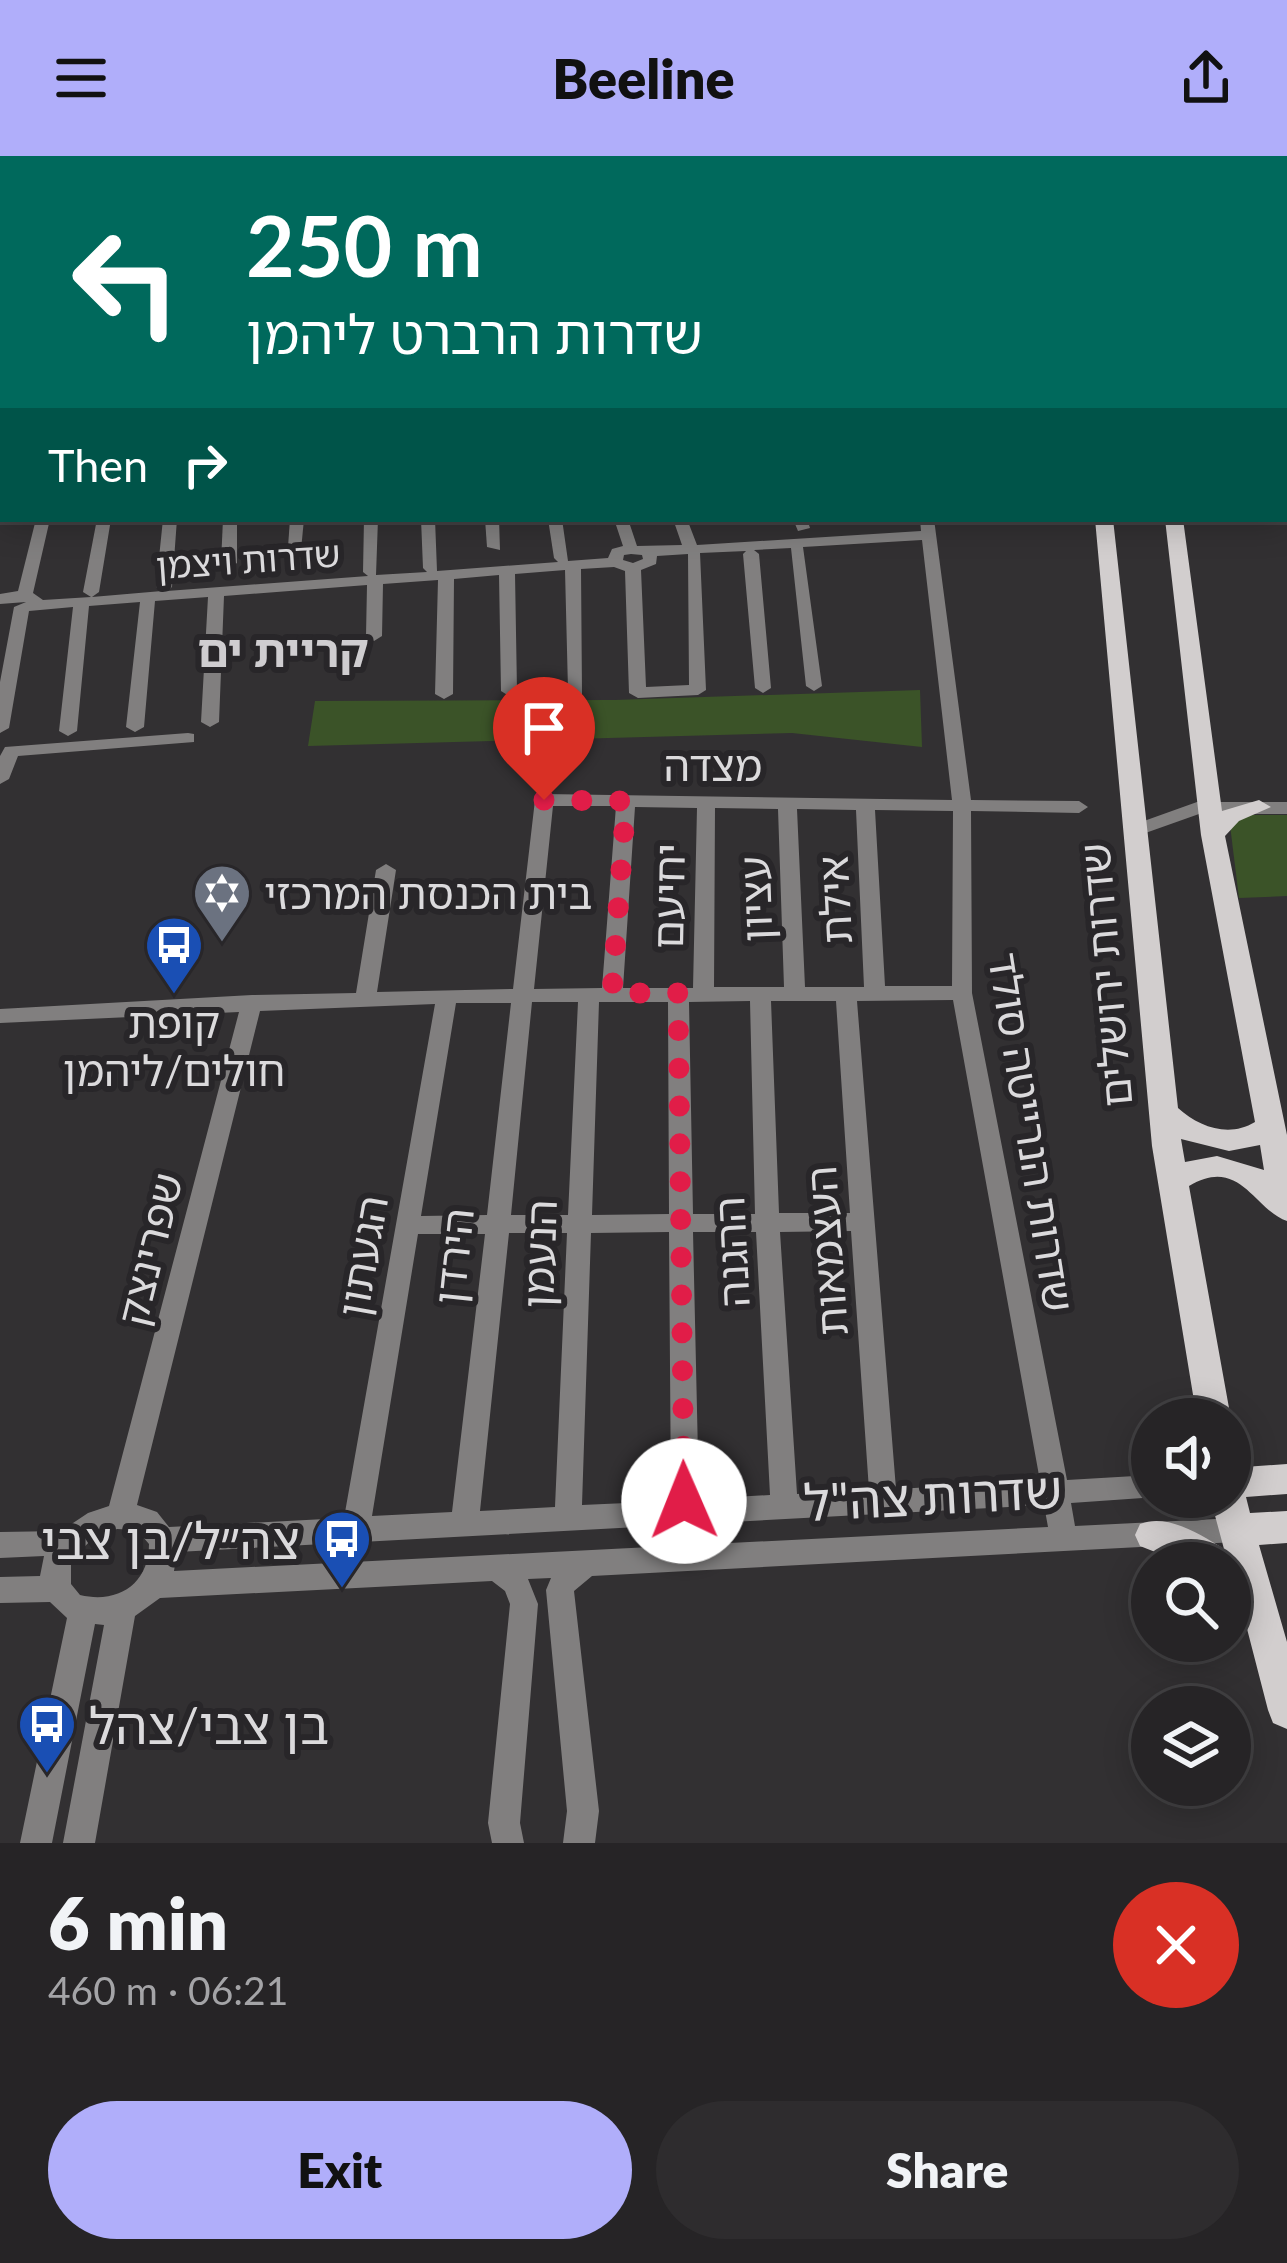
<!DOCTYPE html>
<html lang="en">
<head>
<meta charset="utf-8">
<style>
  :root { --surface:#262426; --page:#2e2c2e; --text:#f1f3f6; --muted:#a4a4a7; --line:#424143; --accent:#b0aefa }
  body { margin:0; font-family:Lato,"Noto Sans Hebrew",sans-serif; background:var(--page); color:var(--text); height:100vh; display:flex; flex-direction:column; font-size:45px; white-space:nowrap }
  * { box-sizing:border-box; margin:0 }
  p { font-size:39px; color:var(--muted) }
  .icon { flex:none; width:66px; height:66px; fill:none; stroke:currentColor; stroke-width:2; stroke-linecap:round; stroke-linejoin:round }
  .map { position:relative; height:1687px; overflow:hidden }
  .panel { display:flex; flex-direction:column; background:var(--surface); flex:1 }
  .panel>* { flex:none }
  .top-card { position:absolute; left:0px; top:0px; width:1287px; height:366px; box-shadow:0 6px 30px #0003,0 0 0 3px var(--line); background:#00695c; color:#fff; overflow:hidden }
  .tools { position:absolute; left:1131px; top:1242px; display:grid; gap:24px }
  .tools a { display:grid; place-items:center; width:120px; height:120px; border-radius:50%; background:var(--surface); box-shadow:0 6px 30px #0003,0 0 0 3px var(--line); font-size:60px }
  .pin { position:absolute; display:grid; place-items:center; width:102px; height:102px; color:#fff; margin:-123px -51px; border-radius:50% 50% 50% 0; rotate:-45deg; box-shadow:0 0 12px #0007 }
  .pin .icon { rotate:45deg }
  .me { position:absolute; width:132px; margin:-66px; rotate:359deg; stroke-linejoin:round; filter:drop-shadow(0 0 9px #0008) }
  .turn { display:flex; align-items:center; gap:42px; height:252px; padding:0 48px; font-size:54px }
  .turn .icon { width:156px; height:156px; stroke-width:2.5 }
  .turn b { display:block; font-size:84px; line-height:102px }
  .then { display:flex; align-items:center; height:114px; padding:0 48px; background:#0003; gap:24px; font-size:45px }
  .round { display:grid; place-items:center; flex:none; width:126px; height:126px; border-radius:63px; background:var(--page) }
  .headline { display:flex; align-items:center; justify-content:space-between; height:204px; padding:0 48px }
  h1 { font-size:72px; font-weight:800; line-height:90px }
  .button { display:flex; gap:24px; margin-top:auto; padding:24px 48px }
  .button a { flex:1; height:138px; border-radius:72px; background:var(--accent); color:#111; font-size:48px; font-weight:800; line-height:138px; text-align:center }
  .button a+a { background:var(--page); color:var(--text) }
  header { display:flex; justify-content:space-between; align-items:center; height:156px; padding:0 48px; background:var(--accent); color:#111; font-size:54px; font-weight:800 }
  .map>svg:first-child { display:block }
  .green { fill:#3b5328 }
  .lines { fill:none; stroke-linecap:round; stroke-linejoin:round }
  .minor { fill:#817f7f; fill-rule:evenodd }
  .major { fill:#d2cece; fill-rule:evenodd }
  .route { stroke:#e11d48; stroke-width:21; stroke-dasharray:0 37.8 }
  .labels { text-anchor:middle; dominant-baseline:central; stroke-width:12; stroke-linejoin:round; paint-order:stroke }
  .far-street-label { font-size:36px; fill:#dbdadc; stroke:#282629 }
  .street-label { font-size:42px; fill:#dbdadc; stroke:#282629 }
  .poi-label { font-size:42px; fill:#dbdadc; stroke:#282629; text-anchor:start }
  .far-district-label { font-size:45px; font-weight:bold; fill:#cfcdd0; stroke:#282629 }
  .near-street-label { font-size:51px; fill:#dbdadc; stroke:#282629 }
  .near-poi-label { font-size:51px; fill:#dbdadc; stroke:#282629; text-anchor:end }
</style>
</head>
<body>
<header><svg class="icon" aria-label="menu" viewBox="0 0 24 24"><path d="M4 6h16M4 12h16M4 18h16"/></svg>Beeline<svg class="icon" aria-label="share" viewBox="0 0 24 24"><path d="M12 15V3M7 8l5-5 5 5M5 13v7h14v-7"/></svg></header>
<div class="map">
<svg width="1287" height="1687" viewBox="0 0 1287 1687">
  <rect width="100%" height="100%" fill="#323032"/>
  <g class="green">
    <polygon points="920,534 922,591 792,577 308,590 315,545 615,544"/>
    <polygon points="1250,659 1287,659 1287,740 1239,742 1230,669"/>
  </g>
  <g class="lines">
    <g class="minor">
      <polygon points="542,0 552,0 553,3 543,3"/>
      <polygon points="566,0 576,0 577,3 567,3"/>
      <polygon points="886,0 900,0 903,3 889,3"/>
      <polygon points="1066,0 1076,0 1078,3 1068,3"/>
      <polygon points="1126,0 1136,0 1138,3 1128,3"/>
      <rect x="0" y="32" width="3" height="6"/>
      <rect x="1284" y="32" width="3" height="6"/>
      <rect x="1284" y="78" width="3" height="10"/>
      <polygon points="3,168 3,176 0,177 0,169"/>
      <rect x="1284" y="176" width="3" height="8"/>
      <rect x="0" y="216" width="3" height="8"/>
      <rect x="0" y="244" width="3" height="8"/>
      <rect x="0" y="345" width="3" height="8"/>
      <path d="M 36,363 L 50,363 L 33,437 L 43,444 L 91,441 L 83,436 L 97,363 L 111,363 L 99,436 L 92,441 L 162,435 L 156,431 L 163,363 L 177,363 L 172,431 L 167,435 L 368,420 L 363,416 L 364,363 L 378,363 L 376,419 L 427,416 L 423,412 L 421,363 L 435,363 L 437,415 L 558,406 L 554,402 L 548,363 L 562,363 L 568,405 L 608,402 L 612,393 L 623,390 L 614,363 L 628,363 L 637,390 L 682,389 L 673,363 L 687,363 L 697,389 L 921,375 L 920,363 L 934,363 L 971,644 L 1079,645 L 1088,651 L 1079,657 L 971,655 L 972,837 L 1067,1324 L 1152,1319 L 1152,1341 L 1157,1341 L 1071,1347 L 1075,1370 L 1236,1362 L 1246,1365 L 1250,1374 L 1246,1383 L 1236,1386 L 592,1420 L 574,1435 L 599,1655 L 595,1687 L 563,1687 L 567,1655 L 546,1434 L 551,1422 L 528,1423 L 538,1448 L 520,1667 L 524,1687 L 492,1687 L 488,1667 L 510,1448 L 505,1435 L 492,1425 L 160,1442 L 135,1460 L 95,1687 L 63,1687 L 104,1469 L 95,1468 L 52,1687 L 20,1687 L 67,1462 L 50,1446 L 0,1447 L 0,1421 L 40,1420 L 44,1400 L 0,1402 L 0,1376 L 61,1375 L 88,1357 L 109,1350 L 239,856 L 0,867 L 0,853 L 252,839 L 356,837 L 376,714 L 386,708 L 396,714 L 377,836 L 513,833 L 535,644 L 544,638 L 952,644 L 922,384 L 803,391 L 822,530 L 814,535 L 806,530 L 791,392 L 754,394 L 759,398 L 771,532 L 763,537 L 755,532 L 743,398 L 746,395 L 700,397 L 706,534 L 698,539 L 638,542 L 629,537 L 625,415 L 614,411 L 581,413 L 582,538 L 576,539 L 568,534 L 565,414 L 515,418 L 517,535 L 509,540 L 501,535 L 499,419 L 454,423 L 453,538 L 444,543 L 435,538 L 438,424 L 383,428 L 382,480 L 374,485 L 366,480 L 367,429 L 224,440 L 219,566 L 210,571 L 201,566 L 208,441 L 155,445 L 144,571 L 135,576 L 126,571 L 140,446 L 89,450 L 77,575 L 68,580 L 59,575 L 73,451 L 29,455 L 9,572 L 0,577 L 0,526 L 14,451 L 26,446 L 0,448 L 0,438 L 18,435 ZM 631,398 L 642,399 L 643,403 L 633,407 L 623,404 L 624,399 ZM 688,398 L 689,529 L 646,531 L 641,414 L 656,408 L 657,400 ZM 553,650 L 616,650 L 602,832 L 534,833 ZM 635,651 L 697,652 L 693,832 L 623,832 ZM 715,652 L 778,653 L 784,831 L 714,831 ZM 797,653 L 856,654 L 864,831 L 805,831 ZM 875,654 L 953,655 L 952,830 L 885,830 ZM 953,844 L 1040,1325 L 896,1333 L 857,845 ZM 750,845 L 755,1058 L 693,1058 L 689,846 ZM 771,845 L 836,845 L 850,1057 L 779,1057 ZM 532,846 L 578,846 L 568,1059 L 511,1059 ZM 599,846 L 668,846 L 669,1058 L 592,1059 ZM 456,847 L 511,847 L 487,1059 L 421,1060 ZM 435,848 L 344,1362 L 169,1371 L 157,1356 L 137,1349 L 260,855 ZM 851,1075 L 869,1334 L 797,1338 L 780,1076 ZM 669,1076 L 671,1345 L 582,1349 L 591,1077 ZM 693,1076 L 756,1076 L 770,1339 L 699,1343 ZM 509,1077 L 567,1077 L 555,1351 L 480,1355 ZM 418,1078 L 485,1078 L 452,1356 L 372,1360 ZM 1044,1349 L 1048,1371 L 174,1415 L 177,1396 ZM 117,1373 L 137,1374 L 149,1388 C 149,1428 118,1448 80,1439 L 71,1428 L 71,1405 L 91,1384 Z"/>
      <polygon points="223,363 237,363 237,407 229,412 221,407"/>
      <polygon points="290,363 304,363 301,394 288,391"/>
      <polygon points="485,363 499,363 500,394 487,391"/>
      <polygon points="793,363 807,363 810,372 798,375"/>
      <polygon points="188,577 194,578 194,586 18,600 9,623 0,628 0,600 5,591"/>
      <polygon points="1197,646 1287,646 1287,658 1199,658 1137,680 1128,674 1130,670"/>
    </g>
    <g class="major">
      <polygon points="912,0 927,0 929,3 914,3"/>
      <polygon points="963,0 978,0 980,3 965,3"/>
      <path d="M 1095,363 L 1113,363 L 1178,952 C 1199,971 1229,982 1255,966 L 1201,679 L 1165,363 L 1183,363 L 1222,655 L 1259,644 L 1271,651 L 1239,665 L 1225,680 L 1287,979 L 1287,1065 C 1254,1054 1240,999 1189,1030 L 1231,1263 L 1230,1265 L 1197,1263 L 1152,990 ZM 1181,983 L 1229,995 L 1260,989 L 1264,1014 L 1217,1000 L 1185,1006 Z"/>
      <path d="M 1287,1308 L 1287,1338 L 1246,1341 L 1250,1357 L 1287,1355 L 1287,1387 L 1259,1389 L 1287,1486 L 1287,1573 L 1273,1567 L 1268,1554 L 1230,1407 L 1183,1407 L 1140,1390 L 1135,1379 L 1140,1368 C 1168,1357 1201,1379 1224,1393 L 1210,1341 L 1230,1341 L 1230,1312 Z"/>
    </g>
  </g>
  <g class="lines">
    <polyline class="route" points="544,644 626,645 612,837 678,837 684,1345"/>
  </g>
  <defs>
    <symbol id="synagogue-pin" viewBox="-11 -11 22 30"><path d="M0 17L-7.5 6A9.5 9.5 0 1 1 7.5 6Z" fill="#6b7280" stroke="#282629"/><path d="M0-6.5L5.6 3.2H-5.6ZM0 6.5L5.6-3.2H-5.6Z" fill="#fff"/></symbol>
    <symbol id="bus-pin" viewBox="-11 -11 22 30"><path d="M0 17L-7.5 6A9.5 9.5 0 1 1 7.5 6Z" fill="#1a4fb4" stroke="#282629"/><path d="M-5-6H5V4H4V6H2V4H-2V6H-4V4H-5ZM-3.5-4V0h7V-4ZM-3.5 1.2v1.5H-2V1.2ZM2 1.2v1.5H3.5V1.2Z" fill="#fff"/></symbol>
  </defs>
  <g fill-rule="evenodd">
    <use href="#synagogue-pin" x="189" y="704" width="66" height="90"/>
    <use href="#bus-pin" x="141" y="756" width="66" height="90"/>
    <use href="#bus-pin" x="309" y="1350" width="66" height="90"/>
    <use href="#bus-pin" x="14" y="1535" width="66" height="90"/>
  </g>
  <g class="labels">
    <g class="far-street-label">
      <text transform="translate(248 403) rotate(-4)">שדרות ויצמן</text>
    </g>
    <g class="street-label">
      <text x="713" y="609">מצדה</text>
      <text transform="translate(668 740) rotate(-89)">יחיעם</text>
      <text transform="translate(755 743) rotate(-92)">עציון</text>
      <text transform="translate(834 744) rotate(-93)">אילת</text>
      <text transform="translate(1105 819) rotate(-95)">שדרות ירושלים</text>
      <text transform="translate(1032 976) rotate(81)">שדרות הנרייטה סולד</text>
      <text transform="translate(149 1093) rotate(-76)">שפרינצק</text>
      <text transform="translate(826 1095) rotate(-94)">העצמאות</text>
      <text transform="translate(731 1096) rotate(-93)">ההגנה</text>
      <text transform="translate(539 1098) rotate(-88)">הנעמן</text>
      <text transform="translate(362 1100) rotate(-80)">הגעתון</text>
      <text transform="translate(453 1100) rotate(-84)">הירדן</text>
    </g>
    <g class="poi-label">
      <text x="264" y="737">בית הכנסת המרכזי</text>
      <text x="174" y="866" text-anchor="middle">קופת<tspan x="174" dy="48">חולים/ליהמן</tspan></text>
    </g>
    <g class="far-district-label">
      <text x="283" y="494">קריית ים</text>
    </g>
    <g class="near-street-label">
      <text transform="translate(933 1339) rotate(-3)">שדרות צה"ל</text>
    </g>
    <g class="near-poi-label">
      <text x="300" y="1383">צה״ל/בן צבי</text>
      <text x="89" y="1568" text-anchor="start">בן צבי/צהל</text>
    </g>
  </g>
</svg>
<div class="tools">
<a><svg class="icon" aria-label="sound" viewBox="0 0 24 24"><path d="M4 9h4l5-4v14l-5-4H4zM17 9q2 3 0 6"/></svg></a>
<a><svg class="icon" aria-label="search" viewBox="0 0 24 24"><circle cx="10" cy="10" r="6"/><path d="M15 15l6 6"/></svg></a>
<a><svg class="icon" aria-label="layers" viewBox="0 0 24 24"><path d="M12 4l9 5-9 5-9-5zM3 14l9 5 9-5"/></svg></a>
</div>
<div class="pin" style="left:544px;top:644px;background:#d93025"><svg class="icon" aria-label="arrive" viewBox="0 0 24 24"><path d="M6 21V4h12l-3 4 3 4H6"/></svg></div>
<svg class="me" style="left:684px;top:1345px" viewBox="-20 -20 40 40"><circle r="19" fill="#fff"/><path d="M0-13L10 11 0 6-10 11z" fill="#e11d48"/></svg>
<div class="top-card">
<div class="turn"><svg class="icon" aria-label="left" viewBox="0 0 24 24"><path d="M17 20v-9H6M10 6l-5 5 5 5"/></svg><div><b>250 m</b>שדרות הרברט ליהמן</div></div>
<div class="then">Then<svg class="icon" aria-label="right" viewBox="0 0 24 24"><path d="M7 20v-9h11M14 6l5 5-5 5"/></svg></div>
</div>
</div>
<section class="panel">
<div class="headline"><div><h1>6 min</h1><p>460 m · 06:21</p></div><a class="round" style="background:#d93025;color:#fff"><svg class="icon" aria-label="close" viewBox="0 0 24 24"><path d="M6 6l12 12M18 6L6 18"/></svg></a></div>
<div class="button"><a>Exit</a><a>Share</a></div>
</section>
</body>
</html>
